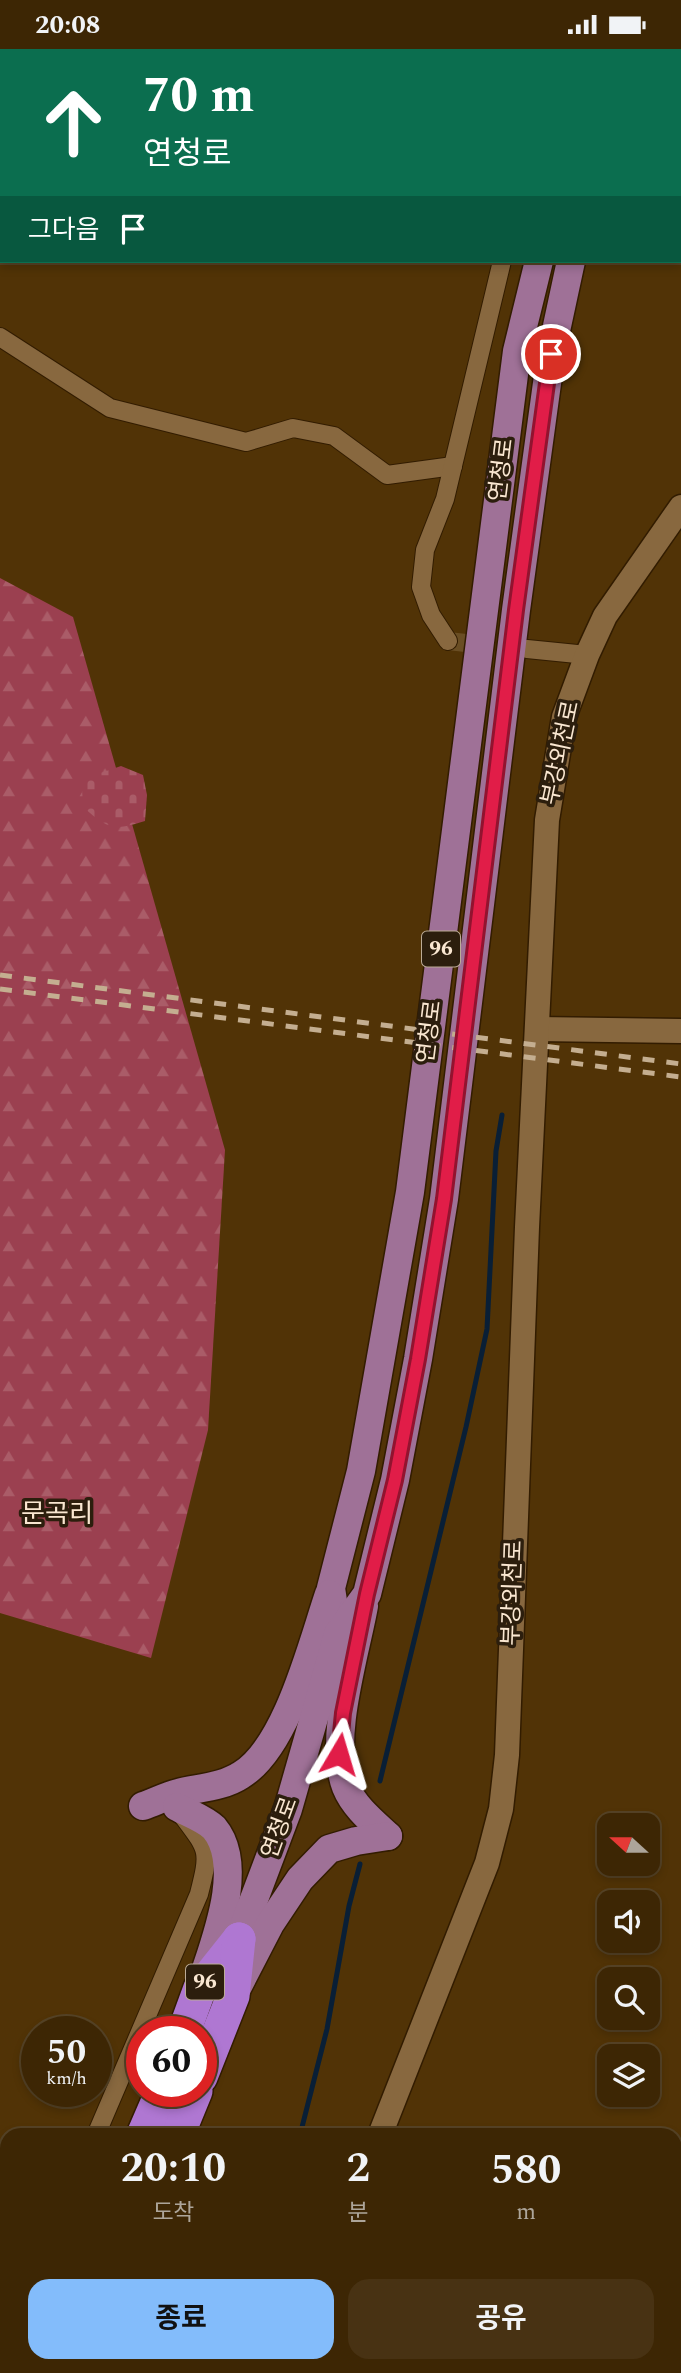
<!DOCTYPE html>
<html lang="ko">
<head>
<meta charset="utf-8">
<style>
  :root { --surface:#3d2604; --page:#483213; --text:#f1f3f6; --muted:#ada59a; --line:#564326; --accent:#83bcfb }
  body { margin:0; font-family:Spectral,"Noto Sans KR",serif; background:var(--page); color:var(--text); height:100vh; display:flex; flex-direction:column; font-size:26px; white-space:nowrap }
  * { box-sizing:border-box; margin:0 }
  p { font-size:23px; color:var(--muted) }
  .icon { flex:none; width:38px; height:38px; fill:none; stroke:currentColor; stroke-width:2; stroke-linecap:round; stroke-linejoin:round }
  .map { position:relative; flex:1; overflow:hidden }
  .panel { position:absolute; left:0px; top:2079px; width:682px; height:245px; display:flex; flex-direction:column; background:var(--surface); border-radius:21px 21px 0 0; box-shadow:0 4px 10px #0003,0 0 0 2px var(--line) }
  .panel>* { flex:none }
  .banner { position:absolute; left:0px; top:0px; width:682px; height:214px; box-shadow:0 4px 10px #0003,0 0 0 2px var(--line); background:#0b6e4f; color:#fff; overflow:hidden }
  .needle { width:46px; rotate:291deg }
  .buttons { position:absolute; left:597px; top:1764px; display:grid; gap:14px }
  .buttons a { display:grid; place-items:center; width:63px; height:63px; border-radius:14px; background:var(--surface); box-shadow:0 4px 10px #0003,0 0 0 2px var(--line); font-size:35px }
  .speed { position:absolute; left:21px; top:1967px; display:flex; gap:14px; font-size:35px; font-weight:700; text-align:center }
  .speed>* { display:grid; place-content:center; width:91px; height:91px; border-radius:50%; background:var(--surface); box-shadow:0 4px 10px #0003,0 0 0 2px var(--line); line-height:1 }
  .speed small { font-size:18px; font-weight:400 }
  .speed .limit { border:10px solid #d22; background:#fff; color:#111 }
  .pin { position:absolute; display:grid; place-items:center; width:60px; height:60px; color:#fff; margin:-30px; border:4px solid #fff; border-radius:50%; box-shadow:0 2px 7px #0007 }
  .me { position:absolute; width:77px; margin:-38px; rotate:7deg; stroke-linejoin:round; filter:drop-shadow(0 0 5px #0008) }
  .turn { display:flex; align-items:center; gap:24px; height:147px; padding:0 28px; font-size:32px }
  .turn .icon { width:91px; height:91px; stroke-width:2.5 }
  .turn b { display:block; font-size:49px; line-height:60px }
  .then { display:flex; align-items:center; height:66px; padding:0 28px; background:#0003; gap:14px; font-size:26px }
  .eta { display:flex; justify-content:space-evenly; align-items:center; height:119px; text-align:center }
  .eta b { font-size:42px; font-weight:700; line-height:49px }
  .action { display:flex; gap:14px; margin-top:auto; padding:14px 28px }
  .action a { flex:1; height:80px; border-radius:21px; background:var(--accent); color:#111; font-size:28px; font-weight:700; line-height:80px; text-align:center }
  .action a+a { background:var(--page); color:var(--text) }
  .status { display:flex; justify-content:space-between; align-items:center; height:49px; padding:0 35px; background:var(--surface); direction:ltr }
  .status svg { height:19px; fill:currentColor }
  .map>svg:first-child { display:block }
  .forest { fill:url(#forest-firs) }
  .cemetery { fill:url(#cemetery-stones) }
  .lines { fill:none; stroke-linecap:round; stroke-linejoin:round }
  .stream { stroke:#091f36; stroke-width:5 }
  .street-tunnel { stroke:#6a4e24; stroke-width:18; stroke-dasharray:18 9; stroke-linecap:butt }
  .street-casing { stroke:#321c00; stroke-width:20 }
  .secondary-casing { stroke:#321c00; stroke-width:27 }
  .primary-casing { stroke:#321c00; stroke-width:31 }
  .highway-casing { stroke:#321c00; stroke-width:36 }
  .street { stroke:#88683f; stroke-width:18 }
  .secondary { stroke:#88683f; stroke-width:24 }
  .primary { stroke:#9f7197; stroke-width:28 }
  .highway { stroke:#af77d2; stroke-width:33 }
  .rail { stroke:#c4ae90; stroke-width:5; stroke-dasharray:12 12; stroke-linecap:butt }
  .route-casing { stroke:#92132f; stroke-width:18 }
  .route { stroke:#e11d48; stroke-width:12 }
  .labels { text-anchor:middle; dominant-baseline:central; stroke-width:7; stroke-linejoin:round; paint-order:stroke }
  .shield { fill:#2c1e0d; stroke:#bcab96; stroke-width:2 }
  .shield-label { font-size:21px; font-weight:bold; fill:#fae7d1 }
  .street-label { font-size:23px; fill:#fae7d1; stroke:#2c1e0d }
  .quarter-label { font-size:26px; fill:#fae7d1; stroke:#2c1e0d }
</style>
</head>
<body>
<div class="status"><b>20:08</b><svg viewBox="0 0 49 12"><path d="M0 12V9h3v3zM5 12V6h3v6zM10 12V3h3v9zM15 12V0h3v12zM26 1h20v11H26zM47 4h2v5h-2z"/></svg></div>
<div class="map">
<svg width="681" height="2324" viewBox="0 0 681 2324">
  <defs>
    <pattern id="forest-firs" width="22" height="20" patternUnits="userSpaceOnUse" patternTransform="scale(1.75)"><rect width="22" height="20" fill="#9b4050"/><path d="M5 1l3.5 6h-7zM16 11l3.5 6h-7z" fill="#aa5c68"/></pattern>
    <pattern id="cemetery-stones" width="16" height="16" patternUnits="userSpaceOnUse" patternTransform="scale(1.75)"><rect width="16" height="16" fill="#9b4050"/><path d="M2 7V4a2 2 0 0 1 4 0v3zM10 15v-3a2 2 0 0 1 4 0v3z" fill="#aa5c68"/></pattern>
  </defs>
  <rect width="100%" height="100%" fill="#513306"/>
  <g class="forest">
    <polygon points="0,0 233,0 2,2 0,33"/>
    <polygon points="0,529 73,568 225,1101 208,1381 151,1609 0,1564"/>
    <polygon points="676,2231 681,2237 681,2324 502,2324 496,2317 676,2317"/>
  </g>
  <path class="cemetery" d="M 121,717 L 143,726 L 147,746 L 145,772 C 113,782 108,780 83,758 L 82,739 L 92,727 Z"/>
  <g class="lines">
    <g class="stream">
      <polyline points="380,1732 466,1378 487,1280 496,1102 502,1066"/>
      <polyline points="300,2086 327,1980 349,1857 360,1815"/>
      <polyline points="224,2324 225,2317"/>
    </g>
    <polyline class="street-tunnel" points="448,592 521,600"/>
    <defs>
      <g id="street">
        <polyline points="580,2 581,0"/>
        <polyline points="0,288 110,359 246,393 293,379 334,387 387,426 453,417"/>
        <polyline points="448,592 431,566 421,538 425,501 445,450 502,212"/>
        <polyline points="527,600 587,606"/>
        <path d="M 96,2086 L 199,1845 C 210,1801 209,1802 182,1766"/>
        <polyline points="0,2216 7,2207"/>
      </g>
      <g id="secondary">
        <polyline points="537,980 681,982"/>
        <polyline points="380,2086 487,1814 501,1760 507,1706 527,1178 547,771 564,668 587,606 605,567 681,458"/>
        <polyline points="291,2324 293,2317"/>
      </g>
      <g id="primary">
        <polyline points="623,2 623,0"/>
        <polyline points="658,2 659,0"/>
        <path d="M 364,1557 C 355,1606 328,1691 346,1738 C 354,1758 373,1773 388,1787"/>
        <polyline points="338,1585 331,1539 361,1422 410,1143 517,302 539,212"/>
        <path d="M 143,1757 C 155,1753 166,1747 178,1744 C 198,1739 223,1738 241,1726 C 287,1698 312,1595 329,1545"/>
        <path d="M 177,1758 C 188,1764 205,1770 214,1779 C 245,1816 216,1889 203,1929"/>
        <polyline points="239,1890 288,1760 338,1585 367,1545 395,1431 418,1310 444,1150 516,561 551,305 571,212"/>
        <polyline points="237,1939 270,1875 300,1830 329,1800 356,1792 388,1787"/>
      </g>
      <g id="highway">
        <polyline points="184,1983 200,1939 239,1890"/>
        <polyline points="201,2028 233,1947 239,1890"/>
        <polyline points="143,2086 162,2042"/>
        <polyline points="178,2086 196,2042"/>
        <polyline points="29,2324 33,2317"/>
        <polyline points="69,2324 72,2317"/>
      </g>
    </defs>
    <use href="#street" class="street-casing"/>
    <use href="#secondary" class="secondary-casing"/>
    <use href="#primary" class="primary-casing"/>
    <use href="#highway" class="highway-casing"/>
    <use href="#street" class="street"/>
    <use href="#secondary" class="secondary"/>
    <use href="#primary" class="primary"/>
    <use href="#highway" class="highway"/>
    <g class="rail">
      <polyline points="0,926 681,1015"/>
      <polyline points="0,940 681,1028"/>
    </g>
  </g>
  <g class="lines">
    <defs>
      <polyline id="route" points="339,1705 343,1664 367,1545 395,1431 418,1310 444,1150 516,561 551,305"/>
    </defs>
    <use href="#route" class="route-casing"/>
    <use href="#route" class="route"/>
  </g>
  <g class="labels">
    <g class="shield">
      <rect x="422" y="882.5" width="38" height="35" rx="5"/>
      <rect x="186" y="1915.5" width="38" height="35" rx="5"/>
    </g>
    <g class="shield-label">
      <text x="441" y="900">96</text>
      <text x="205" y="1933">96</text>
    </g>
    <g class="street-label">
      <text transform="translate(502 421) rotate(-83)">연청로</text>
      <text transform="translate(561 704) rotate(-78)">부강외천로</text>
      <text transform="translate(430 983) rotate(-83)">연청로</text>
      <text transform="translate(513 1544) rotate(-88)">부강외천로</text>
      <text transform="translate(280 1779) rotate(-70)">연청로</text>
    </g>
    <g class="quarter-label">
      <text x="57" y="1465">문곡리</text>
    </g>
  </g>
</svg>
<div class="buttons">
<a><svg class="needle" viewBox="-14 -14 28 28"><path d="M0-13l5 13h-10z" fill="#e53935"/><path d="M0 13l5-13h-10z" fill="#ada59a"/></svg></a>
<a><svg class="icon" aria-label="sound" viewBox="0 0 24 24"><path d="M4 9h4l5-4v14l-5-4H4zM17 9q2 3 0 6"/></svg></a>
<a><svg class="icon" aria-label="search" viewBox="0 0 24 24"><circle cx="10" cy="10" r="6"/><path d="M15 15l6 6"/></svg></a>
<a><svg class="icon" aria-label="layers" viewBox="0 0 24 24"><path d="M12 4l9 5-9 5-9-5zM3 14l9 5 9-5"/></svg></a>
</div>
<div class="speed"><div>50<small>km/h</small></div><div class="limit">60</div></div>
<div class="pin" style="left:551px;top:305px;background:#d93025"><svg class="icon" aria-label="arrive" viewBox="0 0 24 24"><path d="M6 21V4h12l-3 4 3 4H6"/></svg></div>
<svg class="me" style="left:339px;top:1705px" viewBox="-20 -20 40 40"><path d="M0-17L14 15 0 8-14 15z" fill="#e11d48" stroke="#fff" stroke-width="4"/></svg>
<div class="banner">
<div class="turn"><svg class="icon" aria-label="ahead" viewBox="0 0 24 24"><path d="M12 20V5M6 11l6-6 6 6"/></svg><div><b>70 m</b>연청로</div></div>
<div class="then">그다음<svg class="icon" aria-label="arrive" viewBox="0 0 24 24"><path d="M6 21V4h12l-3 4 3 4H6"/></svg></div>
</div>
<section class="panel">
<div class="eta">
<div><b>20:10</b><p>도착</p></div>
<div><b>2</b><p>분</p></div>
<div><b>580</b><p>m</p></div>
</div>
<div class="action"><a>종료</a><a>공유</a></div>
</section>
</div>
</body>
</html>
